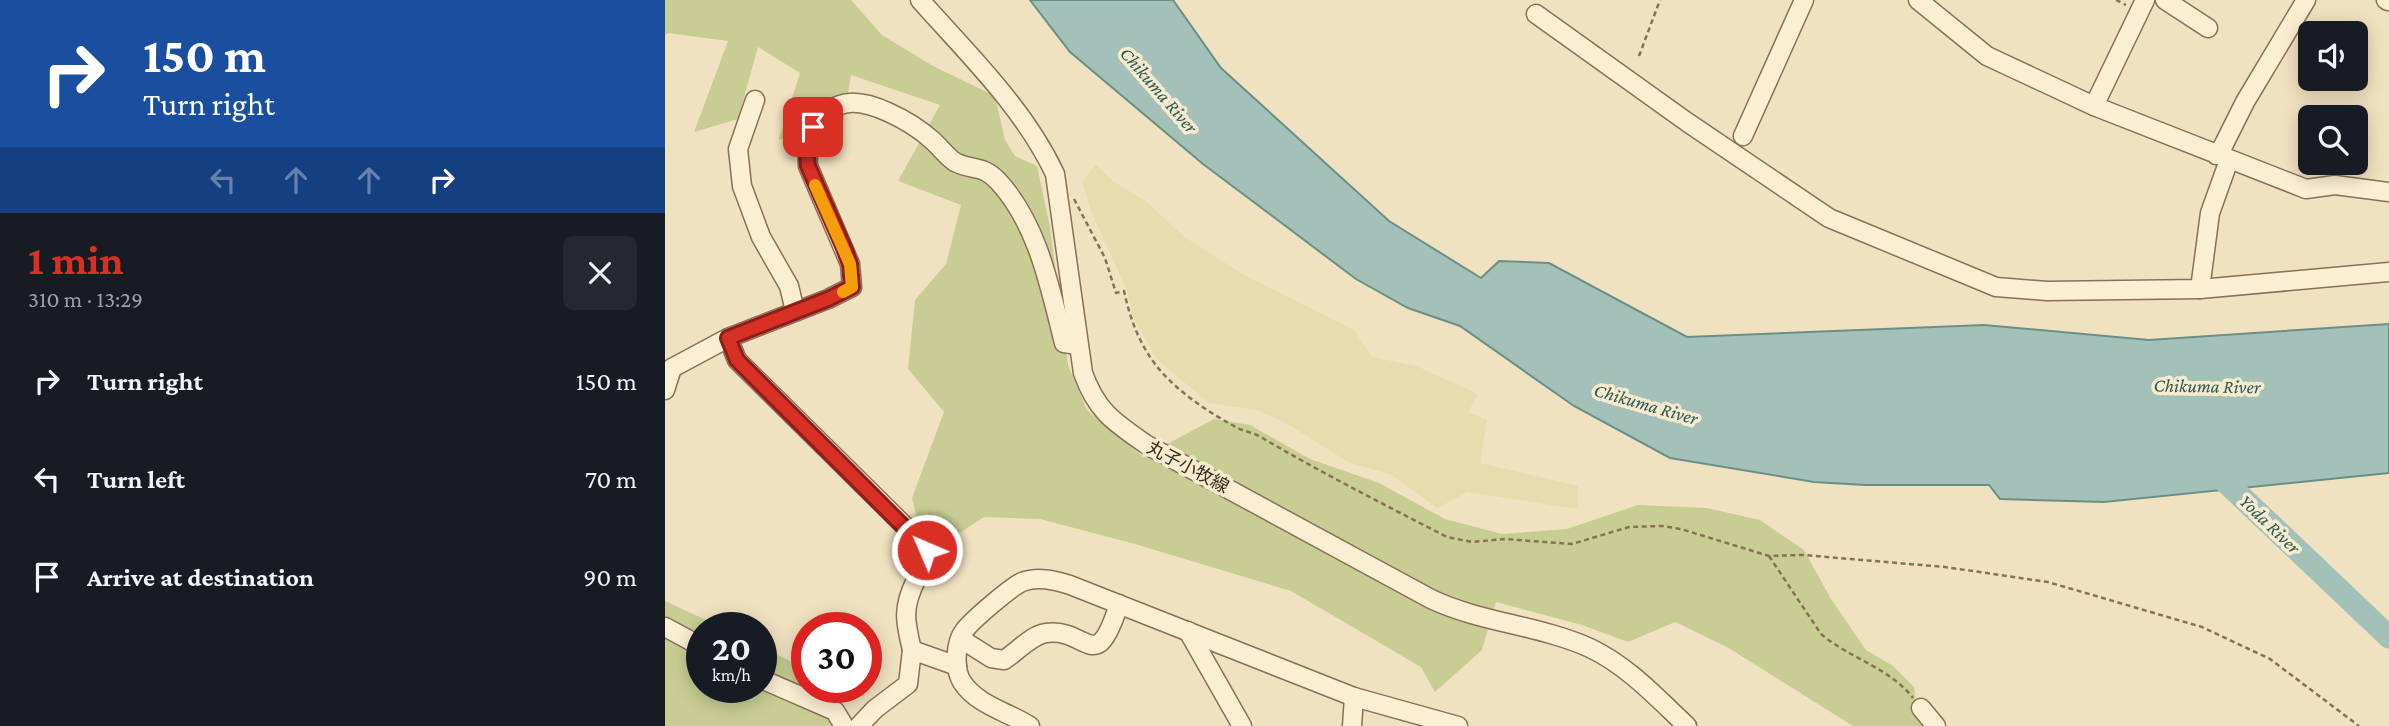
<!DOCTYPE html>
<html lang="en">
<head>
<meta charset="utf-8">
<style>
  :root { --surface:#171b24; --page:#242831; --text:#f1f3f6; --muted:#9ea1a6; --accent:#d93025 }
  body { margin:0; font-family:"Crimson Pro","Noto Sans JP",serif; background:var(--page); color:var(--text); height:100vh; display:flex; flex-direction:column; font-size:26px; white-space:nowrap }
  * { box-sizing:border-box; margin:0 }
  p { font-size:23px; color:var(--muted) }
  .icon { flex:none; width:38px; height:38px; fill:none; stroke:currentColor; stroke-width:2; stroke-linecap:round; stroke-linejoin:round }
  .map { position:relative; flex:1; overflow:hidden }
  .panel { display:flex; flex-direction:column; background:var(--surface); width:665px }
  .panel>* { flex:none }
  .hud { background:#1a4fa0; color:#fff; overflow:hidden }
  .tools { position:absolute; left:1633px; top:21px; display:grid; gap:14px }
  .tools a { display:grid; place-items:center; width:70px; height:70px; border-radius:10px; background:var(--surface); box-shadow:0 4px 18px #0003; font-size:35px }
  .speed { position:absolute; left:21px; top:612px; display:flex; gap:14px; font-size:35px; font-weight:700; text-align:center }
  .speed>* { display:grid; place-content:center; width:91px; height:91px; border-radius:50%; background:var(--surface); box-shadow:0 4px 18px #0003; line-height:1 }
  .speed small { font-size:18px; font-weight:400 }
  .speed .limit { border:10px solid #d22; background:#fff; color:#111 }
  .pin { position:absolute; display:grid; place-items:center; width:60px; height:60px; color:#fff; margin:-30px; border-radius:14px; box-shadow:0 4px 10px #0006 }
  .me { position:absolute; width:77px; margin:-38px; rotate:315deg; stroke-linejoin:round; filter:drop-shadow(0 0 5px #0008) }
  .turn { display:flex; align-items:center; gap:24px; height:147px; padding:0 28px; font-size:32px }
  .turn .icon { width:91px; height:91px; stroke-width:2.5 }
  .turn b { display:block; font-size:49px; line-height:60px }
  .lanes { display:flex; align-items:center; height:66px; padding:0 28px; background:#0003; justify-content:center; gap:35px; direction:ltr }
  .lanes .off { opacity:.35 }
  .round { display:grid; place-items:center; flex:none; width:74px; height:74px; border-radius:10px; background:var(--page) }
  .overview { display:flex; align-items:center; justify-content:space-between; height:119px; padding:0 28px }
  h1 { font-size:42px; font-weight:700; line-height:52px; color:var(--accent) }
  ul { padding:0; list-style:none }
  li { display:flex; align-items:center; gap:21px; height:98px; padding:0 28px }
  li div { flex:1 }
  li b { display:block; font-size:26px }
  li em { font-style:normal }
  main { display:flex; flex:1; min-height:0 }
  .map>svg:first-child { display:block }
  .farmland { fill:#e6dcad }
  .green { fill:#c8ce93 }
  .water { fill:#a3c1b8; stroke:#6a9086; stroke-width:2 }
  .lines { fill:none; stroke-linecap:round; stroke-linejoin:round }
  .river { stroke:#a3c1b8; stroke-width:23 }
  .minor-casing { stroke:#897157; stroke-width:21 }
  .path { stroke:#897157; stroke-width:2.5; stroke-dasharray:5 3.5; stroke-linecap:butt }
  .minor { stroke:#faeed3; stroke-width:18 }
  .route-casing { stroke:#8d1f18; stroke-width:18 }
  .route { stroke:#d93025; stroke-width:12 }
  .slow { stroke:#f59e0b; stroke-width:12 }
  .labels { text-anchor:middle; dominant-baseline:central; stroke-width:7; stroke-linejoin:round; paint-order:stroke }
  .street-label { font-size:18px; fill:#38291c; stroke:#f7ebcf }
  .water-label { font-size:19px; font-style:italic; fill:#2b5955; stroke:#f7ebcf }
</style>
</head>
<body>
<main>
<section class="panel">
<div class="hud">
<div class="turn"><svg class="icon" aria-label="right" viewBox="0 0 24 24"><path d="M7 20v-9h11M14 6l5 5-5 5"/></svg><div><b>150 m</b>Turn right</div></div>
<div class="lanes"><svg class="icon off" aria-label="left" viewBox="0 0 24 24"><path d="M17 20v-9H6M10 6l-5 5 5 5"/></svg><svg class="icon off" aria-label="ahead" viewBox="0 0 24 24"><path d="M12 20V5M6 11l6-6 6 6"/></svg><svg class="icon off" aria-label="ahead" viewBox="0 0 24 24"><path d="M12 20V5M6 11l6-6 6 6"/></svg><svg class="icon" aria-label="right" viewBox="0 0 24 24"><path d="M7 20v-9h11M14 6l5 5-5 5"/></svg></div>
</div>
<div class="overview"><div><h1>1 min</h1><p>310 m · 13:29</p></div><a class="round"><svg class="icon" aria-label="close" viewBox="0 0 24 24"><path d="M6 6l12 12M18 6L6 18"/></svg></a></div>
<ul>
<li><svg class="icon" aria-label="right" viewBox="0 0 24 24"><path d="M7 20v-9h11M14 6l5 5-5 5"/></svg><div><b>Turn right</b></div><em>150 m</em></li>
<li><svg class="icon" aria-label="left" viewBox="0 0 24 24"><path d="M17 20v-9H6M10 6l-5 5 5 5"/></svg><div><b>Turn left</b></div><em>70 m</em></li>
<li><svg class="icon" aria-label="arrive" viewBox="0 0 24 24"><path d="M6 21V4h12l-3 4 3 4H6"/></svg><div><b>Arrive at destination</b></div><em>90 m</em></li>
</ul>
</section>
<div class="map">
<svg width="1724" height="726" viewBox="0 0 1724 726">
  <rect width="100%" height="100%" fill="#f0e1c0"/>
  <polygon class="farmland" points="431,165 449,182 482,202 518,236 579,275 689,330 707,357 751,366 813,394 803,412 822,420 815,463 913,486 913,509 803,492 772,508 727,475 683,462 623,424 592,410 544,403 492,359 469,319 462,290 426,211 417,182"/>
  <g class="green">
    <polygon points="0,0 186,0 217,35 268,66 330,96 340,140 350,156 372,166 385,227 403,365 422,410 478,457 549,419 585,425 645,459 714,483 780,519 837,534 902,529 973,505 1042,508 1095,520 1139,550 1166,599 1201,650 1228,666 1249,687 1252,710 1265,726 1188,726 1062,647 1010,622 963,642 917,625 831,602 817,650 770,692 756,667 626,591 470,544 375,519 319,517 261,555 247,498 279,412 243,369 250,300 281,264 296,205 233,181 275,105 186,75 174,146 114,139 135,73 93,47 73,119 29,132 63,41 3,33 0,35"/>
    <polygon points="0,601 58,628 37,628 37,688 96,688 96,646 142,670 142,688 168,688 176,726 0,726"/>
  </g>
  <polygon class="water" points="365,0 508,0 556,68 724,221 816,278 834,261 884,263 1022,337 1319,325 1484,340 1724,324 1724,473 1439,502 1335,499 1324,485 1200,485 1149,482 1005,458 909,406 795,326 743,308 691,279 538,164 405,52"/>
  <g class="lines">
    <polyline class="river" points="1546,468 1724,637"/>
    <defs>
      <g id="minor">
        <path d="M 255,0 C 303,54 359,108 390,174 L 418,373 C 432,412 449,422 482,445 L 766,599 C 817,623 874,625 925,648 C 963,666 992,698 1022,726"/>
        <polyline points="1253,0 1322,56 1429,106 1641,189 1670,185 1724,192"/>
        <polyline points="1500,0 1543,28"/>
        <polyline points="1721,0 1723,1"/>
        <polyline points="871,14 1022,122 1164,218 1331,287 1382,291 1535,289 1724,272"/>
        <polyline points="90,100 73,149 77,186 96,237 124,286 130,311"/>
        <polyline points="1429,106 1480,0"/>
        <polyline points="1078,136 1139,0"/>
        <polyline points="1551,155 1558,146 1580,102 1641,0"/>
        <polyline points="1535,289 1545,213 1564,160"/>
        <path d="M 63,338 L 72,360 L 263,549 C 262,563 257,568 251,580 C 237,608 240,621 247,650"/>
        <path d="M 0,390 L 7,368 L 63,338 L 163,299 L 187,287 L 185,264 L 143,166 C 142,145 144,128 162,114 C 165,111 171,106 175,105 C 201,95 248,123 267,140 C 275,147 282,157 290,162 C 307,171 317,164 333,181 C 373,224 385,288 399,343 L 413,345"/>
        <polyline points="0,627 37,647"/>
        <polyline points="523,631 577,726"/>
        <path d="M 296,639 L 326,658 L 339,660 C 352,652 366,635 381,633 C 423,627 430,679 454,604"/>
        <polyline points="96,679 170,711 179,726"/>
        <polyline points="1256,708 1271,726"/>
        <polyline points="194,726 210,709 243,684 247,650 292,666"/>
        <path d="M 365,726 C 343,712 312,705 297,682 C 289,669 290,643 299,631 C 307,620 346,587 357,582 C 373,576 389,580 405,585 L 689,697 L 793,726"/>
        <polyline points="687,726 689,697"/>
      </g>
    </defs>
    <use href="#minor" class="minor-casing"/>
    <g class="path">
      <polyline points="1451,0 1461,5"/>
      <polyline points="974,56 995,0"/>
      <path d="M 409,199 L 440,258 L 451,293 L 459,291 C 465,318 473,341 490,364 C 509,389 541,411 569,426 C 577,431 586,432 594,436 C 655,472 718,504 782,537 L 807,542 L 840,539 L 907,544 L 964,527 L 997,526 L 1016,529 L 1104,556 L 1138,555 L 1280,567 L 1383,582 L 1537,627 L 1605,659 L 1694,726"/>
      <path d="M 1104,556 L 1156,634 C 1184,658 1225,668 1248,698"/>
    </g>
    <use href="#minor" class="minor"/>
  </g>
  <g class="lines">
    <defs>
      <polyline id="route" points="148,127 142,152 143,166 179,248 185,264 187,287 163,299 63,338 72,360 262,550"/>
    </defs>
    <use href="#route" class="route-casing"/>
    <use href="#route" class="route"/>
    <polyline class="slow" points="150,185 185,264 187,287 178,292"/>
  </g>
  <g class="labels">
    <g class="street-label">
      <text transform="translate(523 467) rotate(28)">丸子小牧線</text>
    </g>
    <g class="water-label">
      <text transform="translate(494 90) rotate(49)">Chikuma River</text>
      <text transform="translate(1542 386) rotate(1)">Chikuma River</text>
      <text transform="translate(981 404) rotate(16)">Chikuma River</text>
      <text transform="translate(1605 524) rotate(44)">Yoda River</text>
    </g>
  </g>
</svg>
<div class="tools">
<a><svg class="icon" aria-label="sound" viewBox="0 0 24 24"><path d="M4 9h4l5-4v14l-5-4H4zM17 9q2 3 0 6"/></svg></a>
<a><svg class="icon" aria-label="search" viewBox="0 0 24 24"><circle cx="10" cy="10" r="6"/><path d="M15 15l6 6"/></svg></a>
</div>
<div class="speed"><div>20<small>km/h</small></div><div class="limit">30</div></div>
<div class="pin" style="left:148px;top:127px;background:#d93025"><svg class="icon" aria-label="arrive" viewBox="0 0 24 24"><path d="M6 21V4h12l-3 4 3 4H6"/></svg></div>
<svg class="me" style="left:262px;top:550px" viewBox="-20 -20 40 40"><circle r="17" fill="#d93025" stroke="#fff" stroke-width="3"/><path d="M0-11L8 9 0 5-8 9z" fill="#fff"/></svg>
</div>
</main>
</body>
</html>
